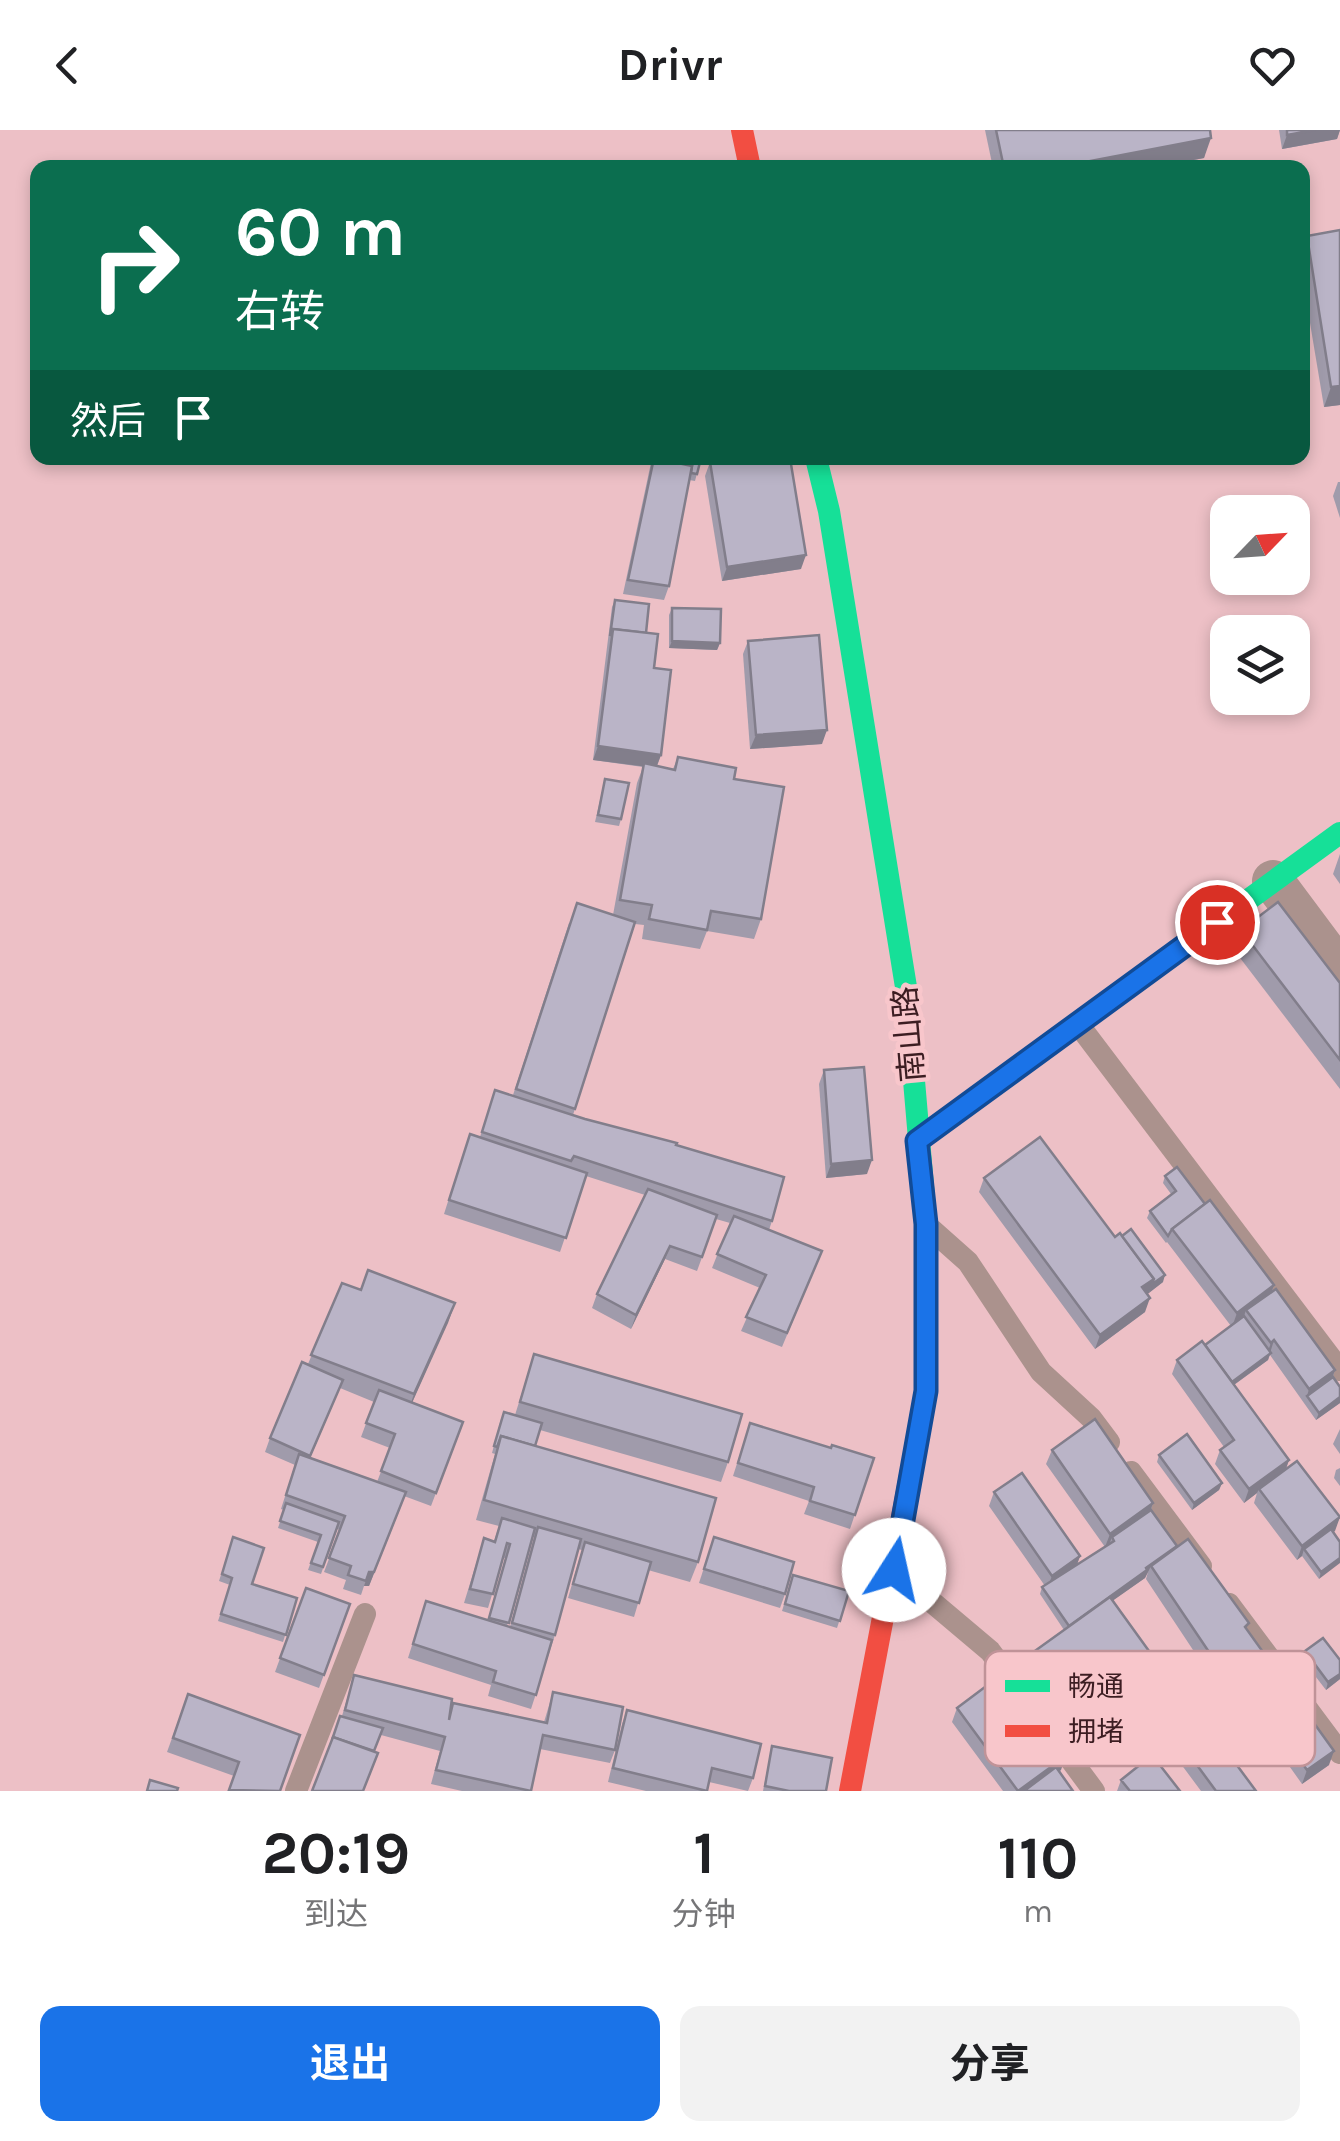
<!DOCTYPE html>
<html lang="zh">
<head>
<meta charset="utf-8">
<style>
  :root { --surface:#fff; --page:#f2f2f2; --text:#202124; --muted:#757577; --accent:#1a73e8 }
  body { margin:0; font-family:Karla,"Noto Sans SC",sans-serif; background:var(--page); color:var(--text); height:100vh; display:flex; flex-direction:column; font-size:38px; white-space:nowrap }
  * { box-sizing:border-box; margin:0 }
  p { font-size:32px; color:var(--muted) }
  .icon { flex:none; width:55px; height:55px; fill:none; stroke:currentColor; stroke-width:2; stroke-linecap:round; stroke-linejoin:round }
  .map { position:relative; height:1661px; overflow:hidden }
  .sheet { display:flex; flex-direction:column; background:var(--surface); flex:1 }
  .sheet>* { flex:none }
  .banner { position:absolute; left:30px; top:30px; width:1280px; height:305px; border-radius:20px; box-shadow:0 5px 15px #0003; background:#0b6e4f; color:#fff; overflow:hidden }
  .needle { width:65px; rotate:65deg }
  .tools { position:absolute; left:1210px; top:365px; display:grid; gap:20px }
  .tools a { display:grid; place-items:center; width:100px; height:100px; border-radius:20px; background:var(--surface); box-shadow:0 5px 15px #0003; font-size:50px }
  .pin { position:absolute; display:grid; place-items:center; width:85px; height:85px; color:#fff; margin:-42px; border:5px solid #fff; border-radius:50%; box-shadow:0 2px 10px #0007 }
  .me { position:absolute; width:110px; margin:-55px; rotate:10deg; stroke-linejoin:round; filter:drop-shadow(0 0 8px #0008) }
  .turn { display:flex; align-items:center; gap:35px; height:210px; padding:0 40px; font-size:45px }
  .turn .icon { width:130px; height:130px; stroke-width:2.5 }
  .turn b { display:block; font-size:70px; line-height:85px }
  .then { display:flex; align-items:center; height:95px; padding:0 40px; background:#0003; gap:20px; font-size:38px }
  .eta { display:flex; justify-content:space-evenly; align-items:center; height:170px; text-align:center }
  .eta b { font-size:60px; font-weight:700; line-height:70px }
  .primary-button { display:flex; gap:20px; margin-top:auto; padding:20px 40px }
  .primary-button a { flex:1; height:115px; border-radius:20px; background:var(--accent); color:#fff; font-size:40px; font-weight:700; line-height:115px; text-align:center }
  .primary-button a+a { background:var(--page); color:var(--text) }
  header { display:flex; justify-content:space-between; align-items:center; height:130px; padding:0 40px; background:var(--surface); font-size:45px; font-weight:700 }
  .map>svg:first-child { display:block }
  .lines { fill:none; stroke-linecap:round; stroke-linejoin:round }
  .lane { stroke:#ab928d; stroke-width:22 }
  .street { stroke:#ab928d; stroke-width:42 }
  .fast { stroke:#16e098; stroke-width:22 }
  .jam { stroke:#f24e42; stroke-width:22 }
  .wall { fill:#a09bab; fill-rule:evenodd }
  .shaded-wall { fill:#827e8b }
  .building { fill:#bab4c7; stroke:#827e8b; stroke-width:2.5 }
  .route-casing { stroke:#114b97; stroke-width:25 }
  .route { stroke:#1a73e8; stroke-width:18 }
  .labels { text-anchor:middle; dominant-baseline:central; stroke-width:9; stroke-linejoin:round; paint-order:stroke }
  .street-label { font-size:32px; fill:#3c1d22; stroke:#f8c6cb }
  .key { fill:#f8c6cb; stroke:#c09398; stroke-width:2.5 }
  .key-label { font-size:28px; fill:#3c1d22 }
</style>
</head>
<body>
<header><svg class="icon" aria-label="back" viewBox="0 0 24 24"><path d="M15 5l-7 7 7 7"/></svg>Drivr<svg class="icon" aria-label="heart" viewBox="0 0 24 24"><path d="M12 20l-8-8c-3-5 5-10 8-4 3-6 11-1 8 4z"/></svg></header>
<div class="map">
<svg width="1340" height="1661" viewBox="0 0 1340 1661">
  <rect width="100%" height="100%" fill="#edc0c6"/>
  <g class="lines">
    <g class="lane">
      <polyline points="1078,894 1340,1240"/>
      <polyline points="932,1100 968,1132 1041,1242 1091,1288 1109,1312"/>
      <polyline points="1131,1342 1201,1436"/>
      <polyline points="894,1440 990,1521 1094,1661"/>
      <polyline points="1229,1474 1340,1623"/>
      <polyline points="296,1661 365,1484"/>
    </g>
    <polyline class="street" points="1273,751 1340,841"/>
    <g class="fast">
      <polyline points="816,328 829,381 906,857 926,1091"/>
      <polyline points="917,1011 1340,703"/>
    </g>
    <g class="jam">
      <polyline points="742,0 750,38"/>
      <polyline points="850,1661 926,1261 926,1091"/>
    </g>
  </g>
  <g class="wall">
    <polygon points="985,0 1210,0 1204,28 1152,38 993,38"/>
    <polygon points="1279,0 1340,0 1337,9 1282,19"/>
    <polygon points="1307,106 1340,275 1324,277 1302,145 1302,117"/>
    <polygon points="652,328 701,328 695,351 689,350 669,456 664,470 623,464"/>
    <polygon points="710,332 801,439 722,451 705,346"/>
    <polygon points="1338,352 1340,352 1340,388 1333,366"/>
    <polygon points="615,470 646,503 654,538 661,625 657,636 673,639 678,627 734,649 761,789 754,809 707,801 700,819 642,809 644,795 635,794 573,985 676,1015 772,1091 769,1100 822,1121 782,1217 741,1201 760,1158 712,1138 730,1093 716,1089 697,1141 665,1129 631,1199 592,1178 597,1164 645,1065 586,1046 560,1122 444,1084 465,1018 480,1007 495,960 513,965 569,793 613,785 637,653 643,637 593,630 612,477"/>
    <polygon points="672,478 720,513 717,520 669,518 669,485"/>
    <polygon points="748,511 822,614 750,619 743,524"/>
    <polygon points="605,649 621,689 619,696 595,692"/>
    <polygon points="1340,724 1340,754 1333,744"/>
    <polygon points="1241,800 1340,853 1340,959 1234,820"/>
    <polygon points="824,940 867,1044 826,1048 819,954"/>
    <polygon points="1165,1046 1205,1074 1274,1155 1272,1161 1335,1240 1333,1247 1340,1257 1340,1273 1316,1290 1270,1225 1268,1230 1234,1255 1289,1330 1286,1339 1340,1387 1333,1402 1340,1412 1319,1449 1302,1426 1297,1430 1254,1373 1257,1363 1244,1373 1215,1334 1220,1320 1224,1317 1172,1244 1177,1230 1205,1215 1231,1196 1167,1112 1166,1113 1147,1088 1150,1081 1171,1064 1163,1053"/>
    <polygon points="984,1048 1115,1107 1163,1152 1147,1164 1145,1182 1095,1219 979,1062"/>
    <path d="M 342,1153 L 361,1160 L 455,1173 L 412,1273 L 463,1292 L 431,1376 L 404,1366 L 369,1456 L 364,1456 L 361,1465 L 343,1459 L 346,1450 L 324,1442 L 340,1400 L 337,1399 L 321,1444 L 308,1440 L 318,1412 L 278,1398 L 284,1380 L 281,1379 L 295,1335 L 265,1322 L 270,1308 L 308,1234 ZM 340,1258 L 374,1272 L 361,1307 L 390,1318 L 377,1352 L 310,1328 Z"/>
    <path d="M 534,1224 L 728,1332 L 721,1352 L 540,1300 L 535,1316 L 698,1432 L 690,1452 L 648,1440 L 634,1487 L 568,1468 L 582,1420 L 578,1419 L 555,1505 L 531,1579 L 488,1566 L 491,1555 L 408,1528 L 426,1471 L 488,1490 L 505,1428 L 503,1428 L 488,1478 L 464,1473 L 484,1408 L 494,1411 L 499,1396 L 476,1390 L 495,1324 L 492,1323 L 501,1289 L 515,1285 ZM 533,1406 L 534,1407 L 510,1497 L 507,1496 Z"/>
    <polygon points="750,1293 831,1318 874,1328 850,1399 804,1384 809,1371 733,1346"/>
    <polygon points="1340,1299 1340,1324 1333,1314"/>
    <path d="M 1052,1320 L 1153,1373 L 1151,1380 L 1177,1416 L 1247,1499 L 1329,1635 L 1302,1654 L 1241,1568 L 1207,1594 L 1256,1661 L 1201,1661 L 1175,1626 L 1178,1616 L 1157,1632 L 1180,1661 L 1117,1661 L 1121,1650 L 1141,1634 L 1115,1599 L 1118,1591 L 1100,1568 L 1102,1562 L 1089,1544 L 1086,1551 L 1053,1574 L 1027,1537 L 1032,1523 L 1064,1500 L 1040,1464 L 1042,1457 L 1045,1456 L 989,1376 L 994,1362 L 1080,1426 L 1077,1435 L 1105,1417 L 1046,1334 ZM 1148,1442 L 1146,1449 L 1199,1529 L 1164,1554 L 1167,1546 L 1113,1470 L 1145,1448 Z"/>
    <polygon points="1159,1325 1222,1353 1219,1360 1192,1380 1157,1332"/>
    <polygon points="1340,1338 1340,1356 1334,1348 1336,1340"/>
    <polygon points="233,1407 252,1454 297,1468 283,1512 218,1491 230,1455 219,1451"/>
    <polygon points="714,1407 785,1464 780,1478 699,1453"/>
    <polygon points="793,1445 849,1461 837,1498 782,1481"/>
    <polygon points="306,1458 350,1474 319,1558 275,1542"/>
    <polygon points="1305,1521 1340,1530 1340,1549 1326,1560 1302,1529"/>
    <polygon points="354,1545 450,1582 544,1592 553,1562 615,1620 610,1633 540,1619 531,1661 462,1661 431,1654 440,1621 381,1605 342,1586"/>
    <polygon points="188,1564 280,1661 228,1661 234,1646 167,1622"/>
    <polygon points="957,1578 1061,1640 1059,1641 1073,1661 1003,1661 952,1592"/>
    <polygon points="627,1580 753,1648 748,1661 709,1652 707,1661 646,1661 608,1652 622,1594"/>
    <polygon points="772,1616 826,1661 763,1661"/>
  </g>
  <g class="shaded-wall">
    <polygon points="1315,0 1340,0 1337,9 1282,19 1287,5"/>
    <polygon points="1211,8 1204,28 1152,38 1054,38"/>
    <polygon points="1340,256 1340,275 1324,277 1331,257"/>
    <polygon points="806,425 801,439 722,451 727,437"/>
    <polygon points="672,511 720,513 717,520 669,518"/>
    <polygon points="827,600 822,614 750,619 756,605"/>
    <polygon points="598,616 661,625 656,638 593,630"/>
    <polygon points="872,1030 867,1044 826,1048 831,1034"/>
    <polygon points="670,1116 665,1129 631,1199 636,1185"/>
    <polygon points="1165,1145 1163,1152 1149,1163 1151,1155"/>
    <polygon points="1154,1149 1149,1163 1137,1171 1142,1157"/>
    <polygon points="1274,1155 1269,1169 1246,1180 1243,1189 1232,1197 1237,1183"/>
    <polygon points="1150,1168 1145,1182 1095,1219 1100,1205"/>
    <polygon points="455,1173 448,1193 407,1284 414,1264"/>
    <polygon points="1274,1210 1268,1230 1224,1262 1227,1255 1266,1226 1271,1213"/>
    <polygon points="1335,1240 1330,1254 1307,1266 1309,1259"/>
    <polygon points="1340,1267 1340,1273 1316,1290 1319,1283"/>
    <polygon points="1289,1330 1284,1344 1259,1359 1257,1363 1244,1373 1249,1359"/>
    <polygon points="1222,1353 1219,1360 1192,1380 1194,1373"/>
    <polygon points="1153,1373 1148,1387 1112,1407 1109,1415 1105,1417 1110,1404"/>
    <polygon points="401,1376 369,1456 364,1456 369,1442"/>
    <polygon points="1340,1387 1335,1401 1307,1422 1304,1419 1302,1426 1297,1430 1302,1416"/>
    <polygon points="1080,1426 1075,1440 1047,1459 1052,1446"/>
    <polygon points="1340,1428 1340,1433 1319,1449 1321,1442"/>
    <polygon points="1151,1436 1145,1448 1067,1503 1146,1438"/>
    <polygon points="1093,1529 1086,1551 1053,1574 1058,1561"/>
    <polygon points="1340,1544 1340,1549 1326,1560 1328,1552"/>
    <polygon points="1167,1546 1162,1560 1120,1585 1123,1578"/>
    <polygon points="1246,1554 1241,1568 1181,1614 1180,1612 1178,1616 1147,1639 1152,1625"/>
    <polygon points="1334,1621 1329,1635 1302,1654 1307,1640"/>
    <polygon points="1066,1626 1061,1640 1032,1661 1018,1661"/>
  </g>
  <g class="building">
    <polygon points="996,0 1210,0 1211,8 1054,38 1004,38"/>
    <polygon points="1287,0 1315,0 1287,5"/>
    <polygon points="1340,100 1340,256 1331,257 1307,106"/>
    <polygon points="653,328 701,328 697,344 691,343 692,336 654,328 651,335"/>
    <polygon points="654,328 692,336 669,456 628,450"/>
    <polygon points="737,328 790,328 806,425 727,437 710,332"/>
    <polygon points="615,470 649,474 646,503 613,499 610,506"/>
    <polygon points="672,478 721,479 720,513 672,511"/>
    <polygon points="613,499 658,504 654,538 671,540 661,625 598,616"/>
    <polygon points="819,505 827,600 756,605 748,511"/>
    <polygon points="678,627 736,638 734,649 784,657 761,789 711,781 707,800 649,789 652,775 620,770 644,633 675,640"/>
    <polygon points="605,649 629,653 621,689 598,685"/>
    <polygon points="1278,772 1340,853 1340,930 1241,800"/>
    <polygon points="577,773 635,792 575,979 516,959"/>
    <polygon points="864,937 872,1030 831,1034 824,940"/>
    <polygon points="495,960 585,989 677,1013 676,1015 784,1047 772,1091 574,1026 571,1031 482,1002"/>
    <polygon points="470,1004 587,1043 566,1108 449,1070"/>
    <polygon points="1040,1007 1115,1107 1120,1103 1154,1149 1142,1157 1150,1168 1100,1205 984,1048"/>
    <polygon points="1177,1037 1205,1074 1172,1099 1168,1106 1150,1081 1176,1061 1165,1046"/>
    <polygon points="648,1059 717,1085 702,1127 670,1116 636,1185 597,1164"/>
    <polygon points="1210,1070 1274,1155 1237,1183 1172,1099"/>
    <polygon points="734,1086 822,1121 787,1203 746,1187 766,1145 717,1124"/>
    <polygon points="1131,1099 1165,1145 1151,1155 1154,1149 1122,1106"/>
    <polygon points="368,1140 455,1173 414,1264 311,1225 342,1153 361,1160"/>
    <polygon points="1276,1159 1335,1240 1309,1259 1274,1210 1271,1213 1246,1180"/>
    <polygon points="1244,1186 1271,1223 1232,1252 1205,1215"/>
    <polygon points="1202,1211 1289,1330 1249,1359 1220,1320 1234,1310 1177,1230"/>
    <polygon points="534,1224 742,1284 728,1332 520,1272"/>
    <polygon points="302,1232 343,1250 310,1326 270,1308"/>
    <polygon points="1333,1247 1340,1257 1340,1267 1319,1283 1307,1266"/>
    <polygon points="379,1260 463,1292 436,1363 381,1341 395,1304 366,1293"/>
    <polygon points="504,1282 542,1293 535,1316 501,1306 497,1317 494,1316"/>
    <polygon points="1095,1289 1153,1373 1110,1404 1052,1320"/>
    <polygon points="750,1293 831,1318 832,1315 874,1328 855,1385 810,1371 814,1357 738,1333"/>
    <polygon points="1187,1304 1222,1353 1194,1373 1159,1325"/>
    <polygon points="501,1306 716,1368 698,1432 484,1370"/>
    <polygon points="299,1324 406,1362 374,1442 369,1442 366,1451 348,1445 351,1436 329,1428 345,1386 286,1365"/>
    <polygon points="1297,1331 1340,1387 1302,1416 1259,1359"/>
    <polygon points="1022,1343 1080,1426 1052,1446 994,1362"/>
    <polygon points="286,1373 339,1392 323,1437 311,1433 321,1405 280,1391"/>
    <polygon points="1151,1380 1177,1416 1146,1438 1147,1440 1069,1496 1042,1457 1114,1411 1112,1407"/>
    <polygon points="502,1388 535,1398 509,1493 489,1488 510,1414 507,1413 493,1464 470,1459 484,1408 495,1412"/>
    <polygon points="538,1397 581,1409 555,1505 512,1493"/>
    <polygon points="1331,1399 1340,1412 1340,1428 1321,1442 1304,1419"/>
    <polygon points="233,1407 264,1418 252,1454 297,1468 286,1505 221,1484 232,1448 222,1444"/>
    <polygon points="714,1407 794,1432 785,1464 704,1439"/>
    <polygon points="1188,1409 1249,1493 1245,1497 1334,1621 1307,1640 1246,1554 1152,1625 1180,1661 1130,1661 1121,1650 1151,1626 1120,1585 1209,1522 1151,1436"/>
    <polygon points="585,1412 651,1432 639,1473 573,1454"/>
    <polygon points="793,1445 849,1461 840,1491 785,1474"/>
    <polygon points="306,1458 350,1474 324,1545 280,1528"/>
    <polygon points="1110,1467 1167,1546 1123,1578 1105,1554 1108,1551 1093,1529 1088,1532 1091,1537 1058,1561 1032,1523"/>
    <polygon points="426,1471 552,1510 536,1565 493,1552 496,1541 413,1514"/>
    <polygon points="1323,1508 1340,1530 1340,1544 1328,1552 1305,1521"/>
    <polygon points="1005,1542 1066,1626 1018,1661 957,1578"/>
    <polygon points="354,1545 452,1569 449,1590 453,1573 547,1593 553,1562 623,1577 615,1620 543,1605 531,1661 436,1640 445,1607 345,1580"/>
    <polygon points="188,1564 300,1605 280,1661 229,1660 239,1632 173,1608"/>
    <polygon points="627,1580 761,1614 753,1648 712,1638 707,1661 613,1638"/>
    <polygon points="340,1586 383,1598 374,1621 333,1607 332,1610"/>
    <polygon points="1205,1592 1256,1661 1216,1661 1180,1612"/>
    <polygon points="333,1607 378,1623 363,1661 312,1661"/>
    <polygon points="772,1616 832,1628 826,1661 789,1661 765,1656"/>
    <polygon points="1056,1637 1073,1661 1024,1661"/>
    <polygon points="150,1650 178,1658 177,1661 147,1661"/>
  </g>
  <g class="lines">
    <defs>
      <polyline id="route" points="894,1440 926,1261 926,1094 917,1011 1217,792"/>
    </defs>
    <use href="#route" class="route-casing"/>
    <use href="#route" class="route"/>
  </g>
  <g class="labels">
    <g class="street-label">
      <text transform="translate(909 904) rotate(-95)">南山路</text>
    </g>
  </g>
  <rect x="985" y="1521" width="330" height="115" rx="15" class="key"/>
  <rect x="1005" y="1550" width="45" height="12" fill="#16e098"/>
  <rect x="1005" y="1595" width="45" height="12" fill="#f24e42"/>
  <g class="key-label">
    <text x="1068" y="1566">畅通</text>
    <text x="1068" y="1611">拥堵</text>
  </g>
</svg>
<div class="tools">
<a><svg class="needle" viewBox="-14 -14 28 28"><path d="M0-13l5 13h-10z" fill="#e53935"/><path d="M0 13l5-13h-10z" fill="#757577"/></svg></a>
<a><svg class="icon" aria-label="layers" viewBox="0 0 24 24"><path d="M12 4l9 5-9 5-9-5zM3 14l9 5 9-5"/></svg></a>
</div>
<div class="pin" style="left:1217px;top:792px;background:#d93025"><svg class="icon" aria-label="arrive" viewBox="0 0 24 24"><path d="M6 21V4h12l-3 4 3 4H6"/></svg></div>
<svg class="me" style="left:894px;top:1440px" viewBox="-20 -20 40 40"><circle r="19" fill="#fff"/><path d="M0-13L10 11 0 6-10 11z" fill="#1a73e8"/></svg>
<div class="banner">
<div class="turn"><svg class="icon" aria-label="right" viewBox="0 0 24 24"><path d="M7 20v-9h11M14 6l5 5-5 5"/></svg><div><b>60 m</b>右转</div></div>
<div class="then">然后<svg class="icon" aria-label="arrive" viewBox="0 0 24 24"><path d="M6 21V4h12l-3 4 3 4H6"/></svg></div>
</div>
</div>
<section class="sheet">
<div class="eta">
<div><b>20:19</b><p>到达</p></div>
<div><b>1</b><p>分钟</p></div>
<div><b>110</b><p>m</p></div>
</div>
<div class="primary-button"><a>退出</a><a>分享</a></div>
</section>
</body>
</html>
